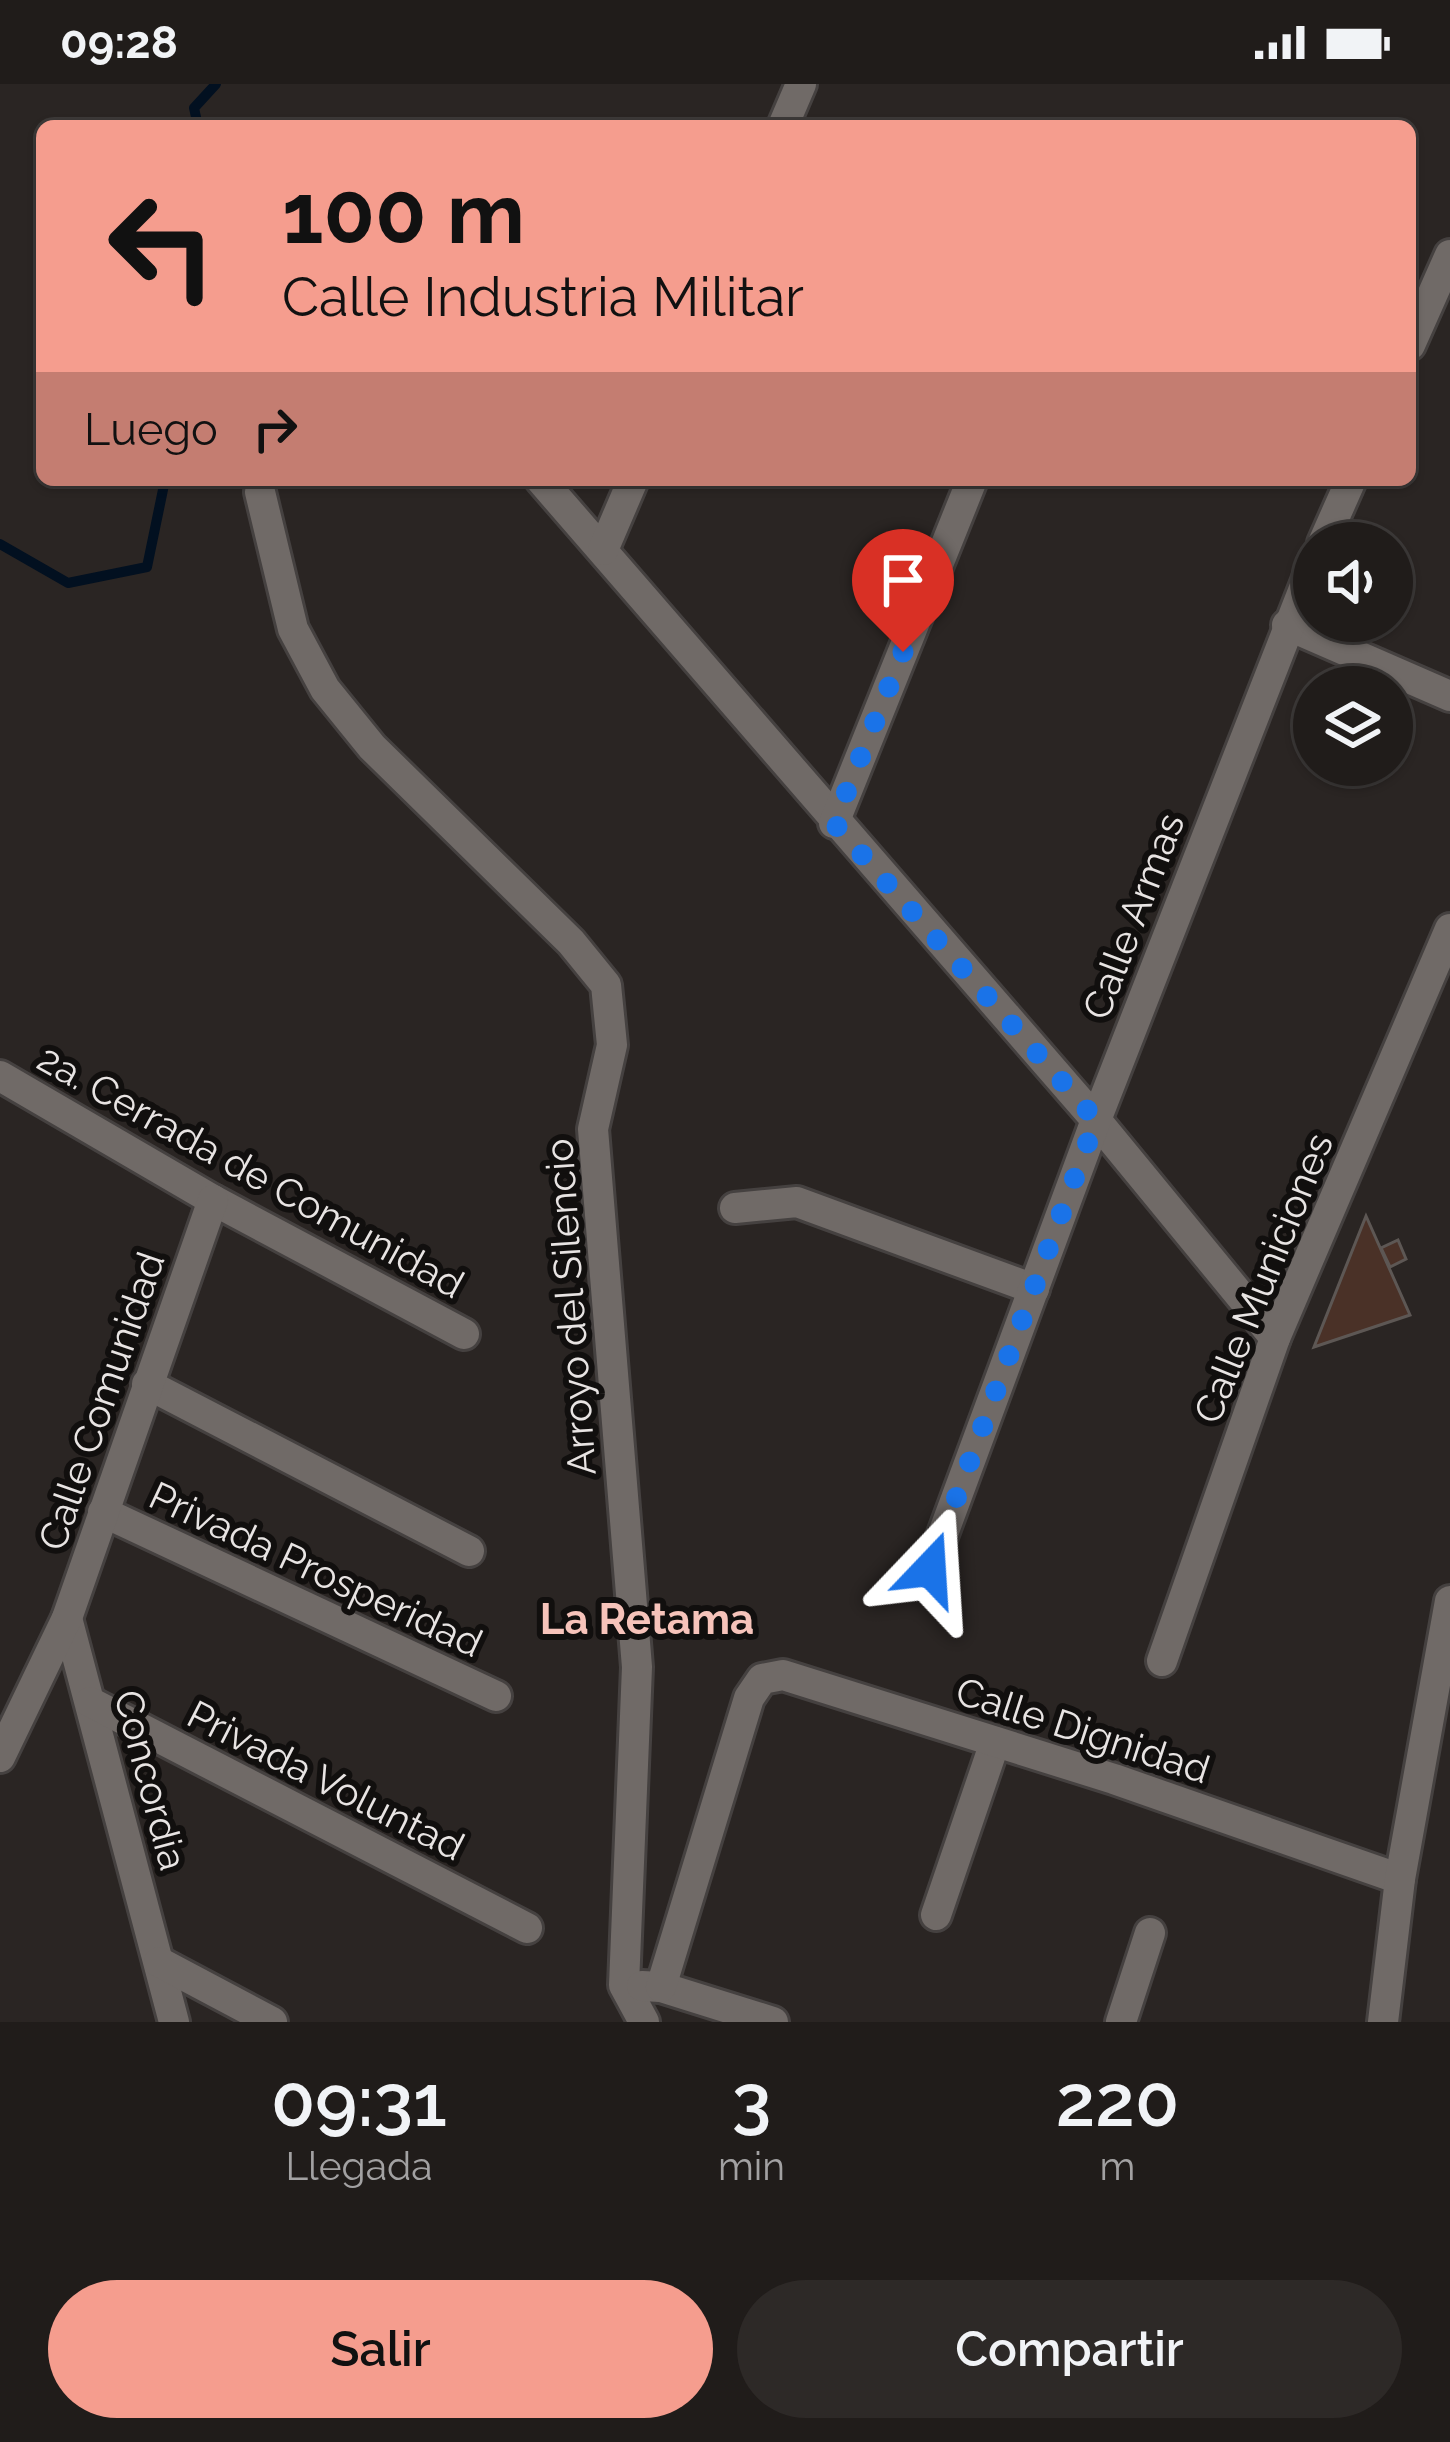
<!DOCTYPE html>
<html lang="es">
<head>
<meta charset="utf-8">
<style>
  :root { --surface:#201c1a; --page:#2d2927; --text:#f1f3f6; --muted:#a2a1a2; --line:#3d3a39; --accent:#f59d8e }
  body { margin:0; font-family:Raleway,sans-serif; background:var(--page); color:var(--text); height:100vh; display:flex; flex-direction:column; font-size:45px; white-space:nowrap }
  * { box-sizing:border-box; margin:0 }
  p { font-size:39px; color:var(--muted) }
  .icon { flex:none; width:66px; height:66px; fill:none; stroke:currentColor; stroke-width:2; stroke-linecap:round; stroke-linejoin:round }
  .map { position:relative; height:1938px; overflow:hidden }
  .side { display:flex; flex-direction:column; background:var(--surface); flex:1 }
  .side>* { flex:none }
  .hud { position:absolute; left:36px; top:36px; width:1380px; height:366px; border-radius:18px; box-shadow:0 3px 9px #0004,0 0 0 3px var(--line); background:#f59d8e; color:#111; overflow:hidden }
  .tools { position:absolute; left:1293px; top:438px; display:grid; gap:24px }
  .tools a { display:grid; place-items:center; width:120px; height:120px; border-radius:50%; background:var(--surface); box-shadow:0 3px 9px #0004,0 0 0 3px var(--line); font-size:60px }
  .pin { position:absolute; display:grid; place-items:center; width:102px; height:102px; color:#fff; margin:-123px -51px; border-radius:50% 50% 50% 0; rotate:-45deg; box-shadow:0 0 12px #0007 }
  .pin .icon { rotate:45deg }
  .me { position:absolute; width:132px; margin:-66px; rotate:20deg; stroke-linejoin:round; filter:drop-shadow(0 0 9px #0008) }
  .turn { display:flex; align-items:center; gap:42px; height:252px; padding:0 48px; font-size:54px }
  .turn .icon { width:156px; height:156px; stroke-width:2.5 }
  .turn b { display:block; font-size:84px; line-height:102px }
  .then { display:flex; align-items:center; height:114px; padding:0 48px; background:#0003; gap:24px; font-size:45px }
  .eta { display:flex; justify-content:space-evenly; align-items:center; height:204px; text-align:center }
  .eta b { font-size:72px; font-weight:600; line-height:84px }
  .primary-button { display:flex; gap:24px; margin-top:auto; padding:24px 48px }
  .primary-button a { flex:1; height:138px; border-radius:72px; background:var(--accent); color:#111; font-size:48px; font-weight:600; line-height:138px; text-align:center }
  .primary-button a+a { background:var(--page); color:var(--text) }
  .status { display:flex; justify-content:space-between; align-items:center; height:84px; padding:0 60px; background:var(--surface); direction:ltr }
  .status svg { height:33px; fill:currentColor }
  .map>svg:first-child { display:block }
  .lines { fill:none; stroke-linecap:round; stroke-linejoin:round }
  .stream { stroke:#021020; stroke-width:10 }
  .building { fill:#4a3127; stroke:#5d5754; stroke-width:3 }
  .minor-casing { stroke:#454140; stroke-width:36 }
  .minor { stroke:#706a67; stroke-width:30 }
  .route { stroke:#1a73e8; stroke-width:21; stroke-dasharray:0 37.8 }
  .labels { text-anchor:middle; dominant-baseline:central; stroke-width:12; stroke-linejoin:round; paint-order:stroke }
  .street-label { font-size:39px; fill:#e8e4e3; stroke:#110f0e }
  .neighbourhood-label { font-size:42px; font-weight:bold; fill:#f6c3ba; stroke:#110f0e }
</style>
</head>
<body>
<div class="status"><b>09:28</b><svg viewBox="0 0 49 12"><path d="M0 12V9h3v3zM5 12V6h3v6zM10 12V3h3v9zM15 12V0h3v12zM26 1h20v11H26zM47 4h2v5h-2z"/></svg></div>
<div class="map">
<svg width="1450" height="1938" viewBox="0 0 1450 1938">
  <rect width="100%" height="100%" fill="#2a2523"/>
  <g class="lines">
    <g class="stream">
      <polyline points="198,42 194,24 216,0"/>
      <polyline points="0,460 68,499 147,483 165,396"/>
    </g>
  </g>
  <g class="building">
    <polygon points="1366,1132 1410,1231 1314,1263"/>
    <polygon points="1398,1156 1406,1175 1390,1183 1381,1164"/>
  </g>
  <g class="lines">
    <defs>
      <g id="minor">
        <polyline points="783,42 801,0"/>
        <polyline points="1410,261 1450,171"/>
        <polyline points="541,396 1096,1036 1275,1254"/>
        <polyline points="260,408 293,545 325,605 372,663 571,858 606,901 612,961 593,1045 637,1583 624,1901 644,1938"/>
        <polyline points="1323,459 1351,396"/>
        <polyline points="603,466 633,396"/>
        <polyline points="1287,541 1450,612"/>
        <polyline points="834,739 972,396"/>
        <polyline points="0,992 213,1116 464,1250"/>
        <polyline points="735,1124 797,1118 1034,1205"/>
        <polyline points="147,1300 469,1467"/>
        <polyline points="103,1428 496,1612"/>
        <polyline points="930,1485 1096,1036 1314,479"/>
        <polyline points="67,1534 174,1938"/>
        <polyline points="1162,1577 1275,1254 1450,845"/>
        <polyline points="90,1618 527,1844"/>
        <polyline points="0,1673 67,1534 213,1116"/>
        <polyline points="936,1831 995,1658"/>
        <polyline points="159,1878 272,1938"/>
        <polyline points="642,1902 661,1903 773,1938"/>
        <polyline points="661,1903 749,1614 762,1595 783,1591 1114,1695 1400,1795"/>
        <polyline points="1121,1938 1150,1849"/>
        <polyline points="1383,1938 1400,1795 1450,1517"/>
      </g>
    </defs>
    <use href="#minor" class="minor-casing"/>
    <use href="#minor" class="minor"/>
  </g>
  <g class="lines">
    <polyline class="route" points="903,568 834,739 1096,1036 930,1485"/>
  </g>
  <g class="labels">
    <g class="street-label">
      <text transform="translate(1133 832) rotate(-69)">Calle Armas</text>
      <text transform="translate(251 1087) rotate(29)">2a. Cerrada de Comunidad</text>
      <text transform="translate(1263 1194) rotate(-68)">Calle Municiones</text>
      <text transform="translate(570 1223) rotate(-94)">Arroyo del Silencio</text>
      <text transform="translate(101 1317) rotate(-71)">Calle Comunidad</text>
      <text transform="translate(316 1485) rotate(25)">Privada Prosperidad</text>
      <text transform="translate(1083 1646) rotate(18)">Calle Dignidad</text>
      <text transform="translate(151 1696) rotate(75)">Concordia</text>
      <text transform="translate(326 1696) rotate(27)">Privada Voluntad</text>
    </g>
    <g class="neighbourhood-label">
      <text x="647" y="1535">La Retama</text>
    </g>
  </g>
</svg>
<div class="tools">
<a><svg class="icon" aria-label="sound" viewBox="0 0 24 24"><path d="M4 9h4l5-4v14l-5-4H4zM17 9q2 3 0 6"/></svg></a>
<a><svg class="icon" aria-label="layers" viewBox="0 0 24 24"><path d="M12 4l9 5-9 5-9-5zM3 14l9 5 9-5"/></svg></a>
</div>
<div class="pin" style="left:903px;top:568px;background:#d93025"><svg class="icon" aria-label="arrive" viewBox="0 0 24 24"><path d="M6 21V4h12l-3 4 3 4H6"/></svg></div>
<svg class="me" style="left:930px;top:1485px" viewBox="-20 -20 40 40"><path d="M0-17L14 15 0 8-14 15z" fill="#1a73e8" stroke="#fff" stroke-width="4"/></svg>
<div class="hud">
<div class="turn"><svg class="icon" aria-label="left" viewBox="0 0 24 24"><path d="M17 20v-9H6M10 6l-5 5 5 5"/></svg><div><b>100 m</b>Calle Industria Militar</div></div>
<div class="then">Luego<svg class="icon" aria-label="right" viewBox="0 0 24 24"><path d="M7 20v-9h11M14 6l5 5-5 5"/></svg></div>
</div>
</div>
<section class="side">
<div class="eta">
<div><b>09:31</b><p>Llegada</p></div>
<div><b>3</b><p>min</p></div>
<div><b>220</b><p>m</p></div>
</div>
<div class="primary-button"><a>Salir</a><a>Compartir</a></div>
</section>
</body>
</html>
